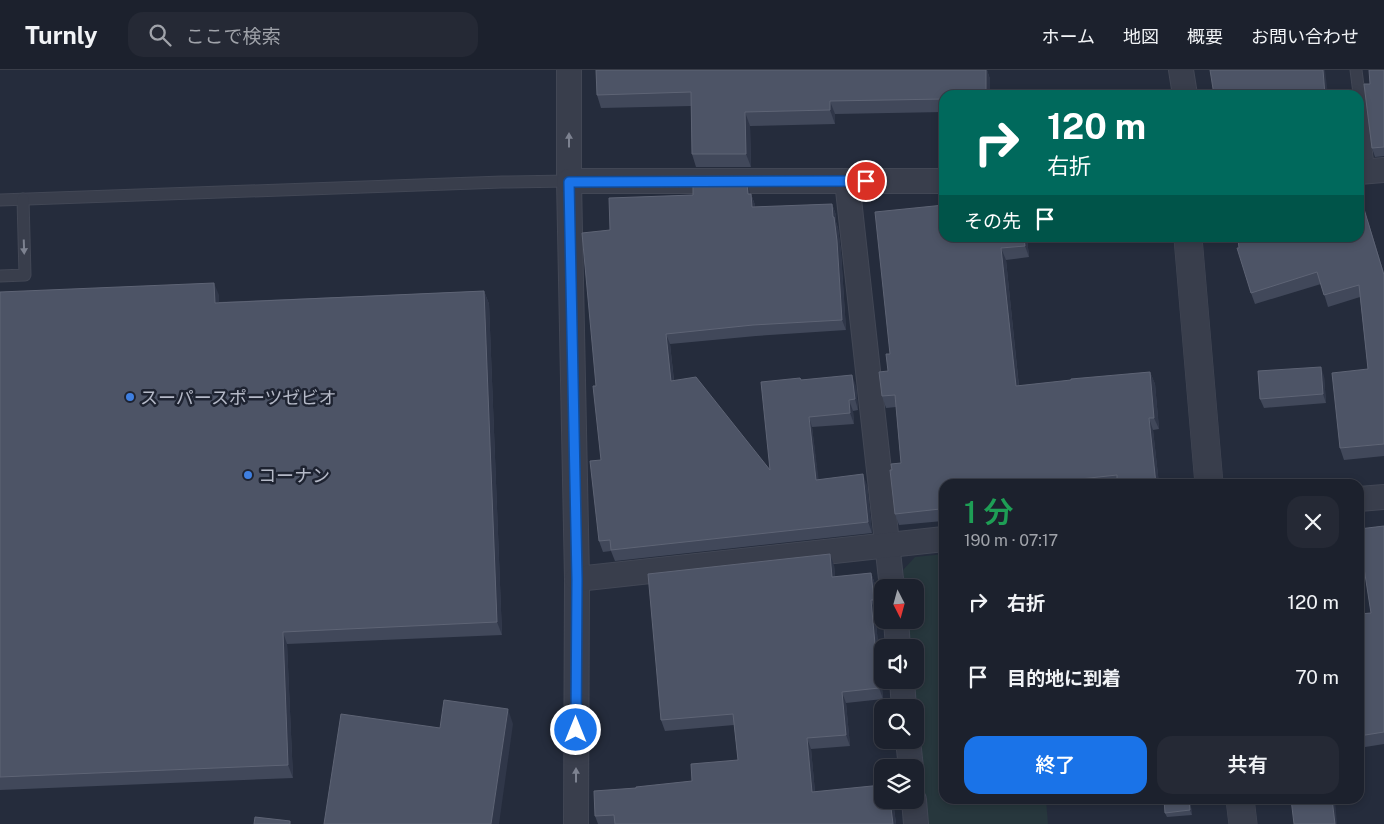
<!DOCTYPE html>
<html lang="ja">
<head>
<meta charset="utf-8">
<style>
  :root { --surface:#1c212d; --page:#252935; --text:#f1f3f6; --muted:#a0a3aa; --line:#3a3e49; --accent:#1a73e8 }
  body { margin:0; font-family:"Public Sans","Noto Sans JP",sans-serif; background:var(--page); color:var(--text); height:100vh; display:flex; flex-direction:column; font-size:19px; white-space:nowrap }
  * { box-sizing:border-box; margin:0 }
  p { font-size:16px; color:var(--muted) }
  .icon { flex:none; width:28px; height:28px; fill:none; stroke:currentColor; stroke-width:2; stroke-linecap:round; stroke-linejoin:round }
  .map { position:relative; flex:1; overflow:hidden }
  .panel { position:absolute; left:939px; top:409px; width:425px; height:325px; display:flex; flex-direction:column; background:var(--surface); border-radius:15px; box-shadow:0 2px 8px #0003,0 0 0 1px var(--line) }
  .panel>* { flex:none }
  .guide { position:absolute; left:939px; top:20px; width:425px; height:152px; border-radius:15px; box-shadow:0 2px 8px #0003,0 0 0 1px var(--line); background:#00695c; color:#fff; overflow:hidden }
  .needle { width:32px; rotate:174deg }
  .buttons { position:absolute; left:874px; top:509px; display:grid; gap:10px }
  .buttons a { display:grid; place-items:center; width:50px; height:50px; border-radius:10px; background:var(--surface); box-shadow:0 2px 8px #0003,0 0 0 1px var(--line); font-size:25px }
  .pin { position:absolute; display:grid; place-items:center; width:42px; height:42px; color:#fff; margin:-21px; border:2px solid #fff; border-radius:50%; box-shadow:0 1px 5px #0007 }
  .me { position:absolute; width:55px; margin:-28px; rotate:0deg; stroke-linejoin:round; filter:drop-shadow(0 0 4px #0008) }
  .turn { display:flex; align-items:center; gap:18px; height:105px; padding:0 25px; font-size:22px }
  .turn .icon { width:65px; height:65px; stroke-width:2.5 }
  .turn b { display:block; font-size:35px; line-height:42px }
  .then { display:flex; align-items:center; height:48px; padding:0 25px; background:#0003; gap:10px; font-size:19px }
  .round { display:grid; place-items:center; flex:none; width:52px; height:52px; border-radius:15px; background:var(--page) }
  .summary { display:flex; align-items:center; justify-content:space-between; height:85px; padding:0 25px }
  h1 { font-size:30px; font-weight:600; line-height:38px; color:#1e9e55 }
  .cta { display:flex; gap:10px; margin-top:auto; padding:10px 25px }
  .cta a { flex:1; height:58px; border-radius:15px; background:var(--accent); color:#fff; font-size:20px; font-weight:600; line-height:58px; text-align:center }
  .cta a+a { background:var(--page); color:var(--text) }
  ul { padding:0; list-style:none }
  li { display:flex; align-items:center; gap:15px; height:75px; padding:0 25px }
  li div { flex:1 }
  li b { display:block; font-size:19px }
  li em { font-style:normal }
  header { display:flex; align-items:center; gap:30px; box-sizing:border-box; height:70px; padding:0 25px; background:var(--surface); border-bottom:1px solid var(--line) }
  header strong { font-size:24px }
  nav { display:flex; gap:28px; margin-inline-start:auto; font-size:18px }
  .search { width:350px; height:45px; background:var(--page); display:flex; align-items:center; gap:12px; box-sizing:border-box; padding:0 18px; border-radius:15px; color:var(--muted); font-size:19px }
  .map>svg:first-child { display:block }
  .green { fill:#27373d }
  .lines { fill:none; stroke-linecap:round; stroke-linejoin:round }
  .service-casing { stroke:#424755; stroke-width:13 }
  .minor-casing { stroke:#424755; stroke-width:26 }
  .tertiary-casing { stroke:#424755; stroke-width:29 }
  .service { stroke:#393e4c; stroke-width:11 }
  .minor { stroke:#393e4c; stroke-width:24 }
  .tertiary { stroke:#393e4c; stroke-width:28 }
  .wall { fill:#41485a }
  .shaded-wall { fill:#303749 }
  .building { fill:#4d5466; stroke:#5e6475 }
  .oneway { fill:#7d8290 }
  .route-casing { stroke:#114b97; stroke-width:12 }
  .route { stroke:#1a73e8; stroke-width:9 }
  .shop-dot { fill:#3f7fe0; stroke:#1e2331; stroke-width:2 }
  .labels { text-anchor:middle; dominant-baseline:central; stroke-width:5; stroke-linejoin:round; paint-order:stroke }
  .poi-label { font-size:18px; fill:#b5b9c7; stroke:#1e2331; text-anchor:start }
</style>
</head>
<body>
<header>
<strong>Turnly</strong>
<div class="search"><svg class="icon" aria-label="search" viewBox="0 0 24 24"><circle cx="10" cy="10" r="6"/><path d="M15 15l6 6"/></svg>ここで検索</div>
<nav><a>ホーム</a><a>地図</a><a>概要</a><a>お問い合わせ</a></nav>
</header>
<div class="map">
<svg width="1384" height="754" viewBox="0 0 1384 754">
  <rect width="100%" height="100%" fill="#252c3c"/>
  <polygon class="green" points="944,484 944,729 1046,729 1048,754 926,754 913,610 915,610 915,578 910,577 908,550 915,550 915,518 905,517 903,500 915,487"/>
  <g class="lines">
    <defs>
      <g id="service">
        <polyline points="1356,0 1369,102"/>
        <polyline points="0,130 502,112 569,111"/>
        <polyline points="0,206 25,205 23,129"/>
      </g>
      <g id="minor">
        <polyline points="569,0 569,111 577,509 576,754"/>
        <polyline points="1181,0 1185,25"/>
        <polyline points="1359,102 1384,100"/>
        <polyline points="569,111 944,111"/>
        <polyline points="847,111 892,518"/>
        <polyline points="1359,429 1384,427"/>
        <polyline points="577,509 944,469"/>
        <polyline points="896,550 898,578"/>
        <polyline points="902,610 904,638"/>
        <polyline points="908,670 911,698"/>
        <polyline points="914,730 916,754"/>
      </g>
      <g id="tertiary">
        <polyline points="1188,168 1209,414"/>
        <polyline points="1240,729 1243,754"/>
      </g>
    </defs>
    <use href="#service" class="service-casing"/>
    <use href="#minor" class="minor-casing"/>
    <use href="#tertiary" class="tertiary-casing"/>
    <use href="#service" class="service"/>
    <use href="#minor" class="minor"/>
    <use href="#tertiary" class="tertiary"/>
  </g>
  <g class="wall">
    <polygon points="596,0 987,0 990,9 990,25 944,25 944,42 835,44 835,54 750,56 751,97 696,97 692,84 691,36 601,38 597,25"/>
    <polygon points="1384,0 1384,86 1375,87 1372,78 1370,14"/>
    <polygon points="751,124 755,135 755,137 832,134 836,145 836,152 838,158 841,182 846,260 756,266 670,274 674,310 770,400 800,308 801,310 856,316 858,340 853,341 854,354 812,357 818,409 867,415 872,463 615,491 611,481 603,482 599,471 601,390 596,316 610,160"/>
    <polygon points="1368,151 1384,203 1384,386 1344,390 1340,378 1368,299 1360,227 1328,237 1321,214 1255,234 1251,223 1239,178 1238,168 1267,168 1267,169"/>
    <polygon points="944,168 1027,168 1029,187 1006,190 1019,316 1150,302 1155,314 1159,359 1153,360 1159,414 944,414 944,454 943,451 899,455 895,444 892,400 901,393 896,337 886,338 882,326 888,301 890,284"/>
    <polygon points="484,221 489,234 502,565 287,574 293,708 0,720 0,222 219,225 219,232"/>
    <polygon points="1324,306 1326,333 1264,338 1260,329"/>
    <polygon points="1384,456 1384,674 1359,678 1359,544 1371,543 1364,497 1359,497 1359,459"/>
    <polygon points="834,495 835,507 871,503 875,514 878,541 875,541 883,629 846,633 850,676 811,679 815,722 893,730 896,754 598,754 595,746 636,718 692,711 738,690 734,655 665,661 661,650"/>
    <polygon points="1164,729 1190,729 1192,745 1167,747 1165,743"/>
  </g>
  <g class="shaded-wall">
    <polygon points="986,0 987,0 990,9 990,25 986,25"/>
    <polygon points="1323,0 1325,0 1328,25 1325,25"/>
    <polygon points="830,31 835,44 835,54 830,40"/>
    <polygon points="745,42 750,56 751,97 746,84"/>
    <polygon points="747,114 751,125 748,124"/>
    <polygon points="751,124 755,135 756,148 752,137"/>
    <polygon points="832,134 836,145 836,152 838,158 841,182 846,260 842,250 833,147"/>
    <polygon points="1364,139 1384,203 1384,205"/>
    <polygon points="1024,168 1027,168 1029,187 1025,176"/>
    <polygon points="1001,178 1006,190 1020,328 1016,316"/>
    <polygon points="214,213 219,225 219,245 215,233"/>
    <polygon points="484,221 489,234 502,565 497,552"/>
    <polygon points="666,264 670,274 675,322 671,311"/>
    <polygon points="1321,297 1324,306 1326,333 1323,324"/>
    <polygon points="1150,302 1155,314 1159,359 1154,348"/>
    <polygon points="852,305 856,316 858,340 855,329"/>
    <polygon points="849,330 853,341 854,354 850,343"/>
    <polygon points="809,347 812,357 820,420 816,410"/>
    <polygon points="1149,348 1153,360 1159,414 1156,414"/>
    <polygon points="863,404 867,415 872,463 868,452"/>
    <polygon points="830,484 834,495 836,518 832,507"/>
    <polygon points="871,503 875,514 878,541 874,530"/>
    <polygon points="871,530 875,541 883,629 879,618"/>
    <polygon points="283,562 287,574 293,708 288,695"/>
    <polygon points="842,622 846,633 850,676 846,665"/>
    <polygon points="508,639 513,654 499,754 491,754"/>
    <polygon points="807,668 811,679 816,733 812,722"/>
    <polygon points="1189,729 1190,729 1192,745 1190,740"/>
    <polygon points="1332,729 1335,729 1337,754 1335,754"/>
    <polygon points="890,730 893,730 896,754 893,754"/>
  </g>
  <g class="building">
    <polygon points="596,0 986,0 986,25 944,25 944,29 830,31 830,40 745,42 746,84 692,84 691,22 597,25"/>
    <polygon points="1210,0 1323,0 1325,25 1214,25"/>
    <polygon points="1369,0 1384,0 1384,77 1372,78 1364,14 1370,14"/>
    <polygon points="693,114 747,114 748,124 751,124 752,137 832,134 833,147 834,147 837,171 842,250 753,255 666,264 671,311 696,307 770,400 761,312 800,308 801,310 852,305 855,329 849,330 850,343 809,347 816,410 863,404 868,452 611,480 610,470 599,471 590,391 601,390 593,316 596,316 582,163 610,160 609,128 693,125"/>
    <polygon points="944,135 944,168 1024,168 1025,176 1001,178 1016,316 1071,310 1071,309 1150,302 1154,348 1149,348 1156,414 1117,414 1117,405 1071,410 1072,414 944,414 944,445 940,444 940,439 895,444 890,400 892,400 891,394 901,393 895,325 882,326 879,302 888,301 886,284 890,284 875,142"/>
    <polygon points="1364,139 1384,205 1384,374 1340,378 1332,303 1368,299 1359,215 1324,225 1317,202 1251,223 1237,178 1239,178 1238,168 1265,168 1265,170 1272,168 1359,168 1359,141"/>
    <polygon points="214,213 215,233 484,221 497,552 283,562 288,695 0,707 0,222"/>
    <polygon points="1321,297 1323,324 1260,329 1258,301"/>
    <polygon points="1384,456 1384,662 1359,666 1359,544 1371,543 1362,485 1359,485 1359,459"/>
    <polygon points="830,484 832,507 871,503 874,530 871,530 879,618 842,622 846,665 807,668 812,722 882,715 882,730 890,730 893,754 615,754 614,745 595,746 594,721 636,718 636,717 692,711 691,694 738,690 733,644 661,650 648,504"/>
    <polygon points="444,630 508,639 491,754 324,754 341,644 440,658"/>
    <polygon points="1164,729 1189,729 1190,740 1165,743"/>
    <polygon points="1291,729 1332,729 1335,754 1294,754"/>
    <polygon points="255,747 290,751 290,754 254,754"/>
  </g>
  <defs><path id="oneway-solid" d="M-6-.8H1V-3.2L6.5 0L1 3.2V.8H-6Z" transform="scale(1.25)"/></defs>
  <g class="oneway">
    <use href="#oneway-solid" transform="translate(569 70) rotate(-90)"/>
    <use href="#oneway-solid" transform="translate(24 177) rotate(88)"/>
    <use href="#oneway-solid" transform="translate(576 705) rotate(-90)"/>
  </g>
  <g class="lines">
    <defs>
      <polyline id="route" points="576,660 577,509 569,112 866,111"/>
    </defs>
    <use href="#route" class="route-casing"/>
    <use href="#route" class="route"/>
  </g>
  <g class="shop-dot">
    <circle cx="130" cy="327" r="5"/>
    <circle cx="248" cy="405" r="5"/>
  </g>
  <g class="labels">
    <g class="poi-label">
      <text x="140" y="327">スーパースポーツゼビオ</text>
      <text x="258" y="405">コーナン</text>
    </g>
  </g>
</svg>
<div class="buttons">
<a><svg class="needle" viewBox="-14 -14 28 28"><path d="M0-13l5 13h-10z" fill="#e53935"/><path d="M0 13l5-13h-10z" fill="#a0a3aa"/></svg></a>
<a><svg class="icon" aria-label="sound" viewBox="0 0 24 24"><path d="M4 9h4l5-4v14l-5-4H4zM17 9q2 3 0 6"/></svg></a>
<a><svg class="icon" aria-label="search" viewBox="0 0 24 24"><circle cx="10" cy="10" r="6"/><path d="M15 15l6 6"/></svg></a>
<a><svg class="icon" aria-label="layers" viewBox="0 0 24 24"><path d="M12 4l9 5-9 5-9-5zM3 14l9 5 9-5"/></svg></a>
</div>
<div class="pin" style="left:866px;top:111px;background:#d93025"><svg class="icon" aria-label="arrive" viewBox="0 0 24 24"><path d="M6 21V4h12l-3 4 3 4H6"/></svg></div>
<svg class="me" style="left:576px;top:660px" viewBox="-20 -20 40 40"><circle r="17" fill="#1a73e8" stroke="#fff" stroke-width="3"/><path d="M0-11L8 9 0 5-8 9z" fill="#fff"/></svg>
<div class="guide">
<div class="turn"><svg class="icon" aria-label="right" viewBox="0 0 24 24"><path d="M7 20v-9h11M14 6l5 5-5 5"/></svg><div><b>120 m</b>右折</div></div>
<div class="then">その先<svg class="icon" aria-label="arrive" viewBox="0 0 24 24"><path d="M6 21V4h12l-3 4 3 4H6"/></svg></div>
</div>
<section class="panel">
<div class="summary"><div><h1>1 分</h1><p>190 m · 07:17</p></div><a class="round"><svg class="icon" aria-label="close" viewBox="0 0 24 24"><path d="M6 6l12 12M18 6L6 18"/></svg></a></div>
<ul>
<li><svg class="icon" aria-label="right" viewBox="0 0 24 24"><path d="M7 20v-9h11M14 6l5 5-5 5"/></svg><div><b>右折</b></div><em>120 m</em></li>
<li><svg class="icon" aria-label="arrive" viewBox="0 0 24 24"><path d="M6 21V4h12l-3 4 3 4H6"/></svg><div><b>目的地に到着</b></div><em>70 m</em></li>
</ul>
<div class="cta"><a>終了</a><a>共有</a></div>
</section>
</div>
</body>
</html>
